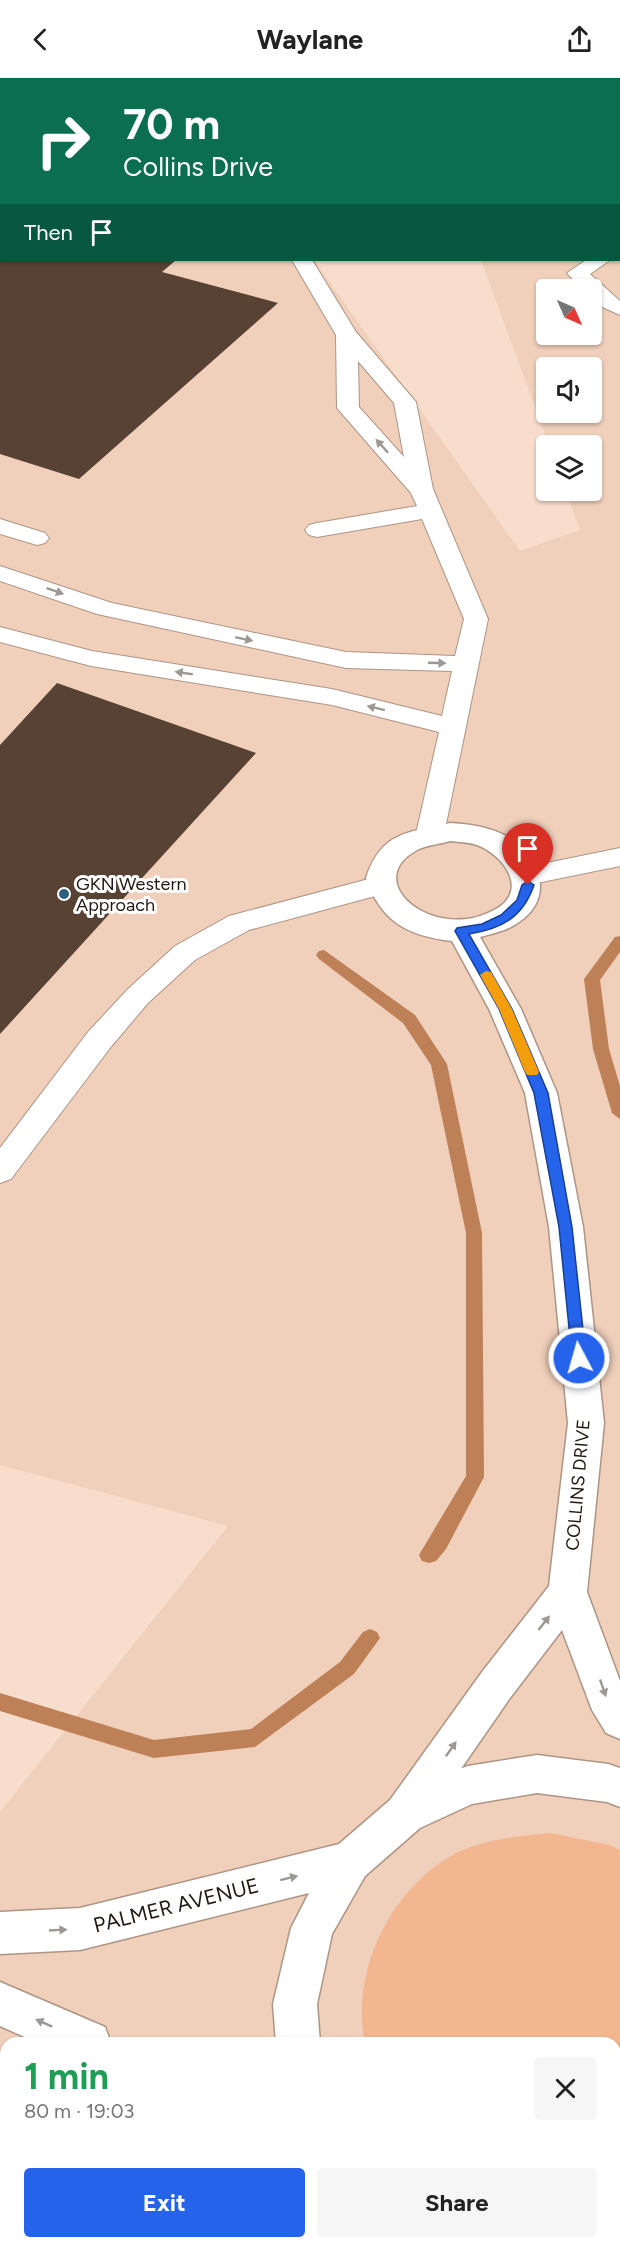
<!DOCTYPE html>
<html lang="en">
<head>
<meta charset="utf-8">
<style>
  :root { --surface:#fff; --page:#f6f6f6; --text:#222; --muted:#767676; --accent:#2563eb }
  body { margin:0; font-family:Figtree,sans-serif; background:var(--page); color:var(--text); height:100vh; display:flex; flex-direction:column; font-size:22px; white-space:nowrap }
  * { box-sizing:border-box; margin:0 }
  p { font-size:20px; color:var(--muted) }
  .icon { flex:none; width:33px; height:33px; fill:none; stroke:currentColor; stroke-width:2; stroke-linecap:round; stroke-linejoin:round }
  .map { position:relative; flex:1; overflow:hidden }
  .details { position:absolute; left:0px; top:1959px; width:621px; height:212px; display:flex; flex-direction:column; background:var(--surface); border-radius:18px 18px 0 0; box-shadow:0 2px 4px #0004 }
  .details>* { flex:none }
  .top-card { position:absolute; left:0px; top:0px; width:621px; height:183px; box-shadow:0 2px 4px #0004; background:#0b6e4f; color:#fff; overflow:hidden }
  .needle { width:39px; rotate:135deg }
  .buttons { position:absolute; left:536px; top:201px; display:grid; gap:12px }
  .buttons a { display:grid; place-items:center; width:66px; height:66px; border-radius:6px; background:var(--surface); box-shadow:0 2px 4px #0004; font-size:30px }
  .pin { position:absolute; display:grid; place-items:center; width:51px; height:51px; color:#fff; margin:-62px -26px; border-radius:50% 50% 50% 0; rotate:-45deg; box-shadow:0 0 6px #0007 }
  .pin .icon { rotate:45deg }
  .me { position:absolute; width:66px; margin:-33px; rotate:354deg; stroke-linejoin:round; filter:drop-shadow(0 0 4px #0008) }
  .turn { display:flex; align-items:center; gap:21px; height:126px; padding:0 24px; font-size:27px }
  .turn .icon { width:78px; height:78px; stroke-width:2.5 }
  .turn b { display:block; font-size:42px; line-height:51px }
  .then { display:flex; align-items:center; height:57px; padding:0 24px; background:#0003; gap:12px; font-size:22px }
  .round { display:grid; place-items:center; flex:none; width:63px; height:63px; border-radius:6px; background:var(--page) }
  .overview { display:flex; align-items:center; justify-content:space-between; height:102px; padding:0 24px }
  h1 { font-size:36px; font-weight:700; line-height:45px; color:#1e9e55 }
  .primary-button { display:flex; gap:12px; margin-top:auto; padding:12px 24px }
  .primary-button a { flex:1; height:69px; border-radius:6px; background:var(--accent); color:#fff; font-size:24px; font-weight:700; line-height:69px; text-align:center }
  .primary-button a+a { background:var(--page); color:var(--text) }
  header { display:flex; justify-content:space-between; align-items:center; height:78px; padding:0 24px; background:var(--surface); font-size:27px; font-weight:700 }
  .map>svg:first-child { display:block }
  .built { fill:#f0cfbb; fill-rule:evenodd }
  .green { fill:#f2b790 }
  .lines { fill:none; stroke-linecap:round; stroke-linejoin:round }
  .stream { fill:#bd8057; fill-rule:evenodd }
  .building { fill:#574234 }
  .service-casing { stroke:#ad9585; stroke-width:2 }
  .minor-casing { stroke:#ad9585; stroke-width:3 }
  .tertiary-casing { stroke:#ad9585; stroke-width:3 }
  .service { fill:#fff; fill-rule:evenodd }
  .minor { fill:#fff; fill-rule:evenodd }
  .tertiary { fill:#fff; fill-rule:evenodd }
  .oneway { fill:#9c9895 }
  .route { fill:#2563eb; stroke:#184099; stroke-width:1.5 }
  .slow { fill:#f59e0b }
  .poi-dot { fill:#2c617d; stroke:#fff; stroke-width:2 }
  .labels { text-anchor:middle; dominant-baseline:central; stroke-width:6; stroke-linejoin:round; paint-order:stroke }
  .poi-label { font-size:18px; fill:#221913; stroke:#fff; text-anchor:start }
  .street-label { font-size:18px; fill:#221913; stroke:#fff }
  .near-street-label { font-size:21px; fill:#221913; stroke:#fff }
</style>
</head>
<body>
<header><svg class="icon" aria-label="back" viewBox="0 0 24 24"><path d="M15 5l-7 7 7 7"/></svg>Waylane<svg class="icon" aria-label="share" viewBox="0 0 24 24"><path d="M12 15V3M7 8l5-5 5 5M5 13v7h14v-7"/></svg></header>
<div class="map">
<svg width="620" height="2170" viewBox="0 0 620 2170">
  <rect width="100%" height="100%" fill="#f8ddcd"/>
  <path class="built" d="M 0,0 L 187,1 L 2,2 L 2,182 L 314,182 L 520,473 L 580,452 L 566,413 L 591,412 L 591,368 L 549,367 L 481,182 L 620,182 L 620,122 L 620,2170 L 0,2170 L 0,1734 L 228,1448 L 0,1387 ZM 546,212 L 591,212 L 591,256 L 546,256 ZM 546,290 L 591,290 L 591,334 L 546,334 ZM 6,1965 L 615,1965 L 615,2164 L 6,2164 Z"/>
  <g class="green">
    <polygon points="315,0 620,0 620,122 620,2"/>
    <path d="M 551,1755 L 609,1767 L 620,1772 L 620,2139 L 615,2141 L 615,1965 L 365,1965 C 351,1898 385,1823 441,1784 C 473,1761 514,1759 551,1755 Z"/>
  </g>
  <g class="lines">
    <g class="stream">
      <polygon points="620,858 620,874 600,902 609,971 620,1008 620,1041 612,1035 593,971 584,901 615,859"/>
      <polygon points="324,872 415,937 447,986 482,1155 484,1399 446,1471 436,1483 429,1485 422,1483 419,1477 466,1398 466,1155 431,987 403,945 319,881 316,877 319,873"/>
      <polygon points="370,1551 377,1554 380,1560 354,1596 255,1669 154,1680 0,1633 0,1615 154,1662 251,1651 340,1584 363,1554"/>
    </g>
  </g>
  <g class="building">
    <polygon points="0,182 176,182 162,194 278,225 79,401 0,376"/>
    <polygon points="57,605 256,675 0,956 0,667"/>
  </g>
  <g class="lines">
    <defs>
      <g id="service">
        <polygon points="0,32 2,33 2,44 0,44"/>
        <path d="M 292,182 L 312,182 L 356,254 L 416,324 L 433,411 L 488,541 L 444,756 L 440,762 L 430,765 L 420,762 L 416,756 L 439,654 L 332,627 L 91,588 L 0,564 L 0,549 L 92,573 L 332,611 L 442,638 L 452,593 L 346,590 L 97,536 L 0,503 L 0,488 L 112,525 L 346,574 L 455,578 L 464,541 L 422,441 L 317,459 L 309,457 L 305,452 L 309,447 L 317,445 L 417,428 L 411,415 L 337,330 L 336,257 ZM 358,283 L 394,325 L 404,379 L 359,329 Z"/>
        <polygon points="586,182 610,182 590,196 620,223 620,237 600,228 591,220 591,212 582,212 567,195"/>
        <polygon points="0,441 45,455 49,460 45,465 37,467 0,456"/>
        <polygon points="620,770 620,788 527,807 517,805 513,798 517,791 527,789"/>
        <polygon points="380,798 390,800 394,807 390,814 249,852 195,882 148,925 110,970 11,1101 0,1105 0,1070 88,954 128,911 175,868 229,838"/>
      </g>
      <path id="minor" d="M 450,745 C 467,746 484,748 500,755 C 536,771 559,817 519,844 C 507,853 494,855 480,859 L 521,931 L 557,1015 L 583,1149 L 604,1345 L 587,1514 L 620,1603 L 620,1661 L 606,1655 L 592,1632 L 562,1552 L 510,1620 L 420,1750 L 405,1756 L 390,1750 L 384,1736 L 390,1722 L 482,1594 L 549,1508 L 568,1345 L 549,1149 L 525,1015 L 489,931 L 452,863 C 408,858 381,844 366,800 C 382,753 407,755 450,745 ZM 450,763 C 459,764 469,764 477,767 C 504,777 529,812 496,831 C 434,867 357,802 419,771 C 428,767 440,766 450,763 Z"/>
      <g id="tertiary">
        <polygon points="537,1677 608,1686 620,1690 620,1729 607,1724 537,1715 472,1726 420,1750 365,1798 332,1856 317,1926 320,1965 276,1965 273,1926 291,1850 309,1815 80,1872 0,1876 0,1834 80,1830 339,1766 390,1722 453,1693 468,1688"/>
        <polygon points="0,1904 105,1949 111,1965 38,1965 0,1948"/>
        <polygon points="378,2164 429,2164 432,2170 380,2170"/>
      </g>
    </defs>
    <use href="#service" class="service-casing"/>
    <use href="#minor" class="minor-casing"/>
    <use href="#tertiary" class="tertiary-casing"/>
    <use href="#service" class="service"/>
    <use href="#minor" class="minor"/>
    <use href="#tertiary" class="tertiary"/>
  </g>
  <defs><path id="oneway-solid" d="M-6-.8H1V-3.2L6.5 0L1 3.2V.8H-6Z" transform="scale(1.5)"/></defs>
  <g class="oneway">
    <use href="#oneway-solid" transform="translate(382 368) rotate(-132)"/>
    <use href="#oneway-solid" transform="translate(55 513) rotate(19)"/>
    <use href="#oneway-solid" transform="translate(244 561) rotate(12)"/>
    <use href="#oneway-solid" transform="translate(437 585) rotate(2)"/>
    <use href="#oneway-solid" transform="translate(184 595) rotate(-171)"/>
    <use href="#oneway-solid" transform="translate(376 630) rotate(-166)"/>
    <use href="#oneway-solid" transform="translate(544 1545) rotate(-52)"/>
    <use href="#oneway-solid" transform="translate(603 1610) rotate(71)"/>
    <use href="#oneway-solid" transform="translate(451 1671) rotate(-55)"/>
    <use href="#oneway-solid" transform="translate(289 1800) rotate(-14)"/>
    <use href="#oneway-solid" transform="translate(58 1852) rotate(-3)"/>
    <use href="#oneway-solid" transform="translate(44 1945) rotate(-156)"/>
  </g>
  <path class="route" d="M 528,803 L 534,807 C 523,839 502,851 469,856 L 512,931 L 548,1015 L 572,1149 L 586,1280 L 579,1286 L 572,1280 L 559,1149 L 534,1015 L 499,931 L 455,853 L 457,850 L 482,846 L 501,837 L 517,822 L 522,807 Z"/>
  <polygon class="slow" points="486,893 491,894 512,931 539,994 537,997 527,997 525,994 499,931 480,897"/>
  <circle class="poi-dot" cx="64" cy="816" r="6"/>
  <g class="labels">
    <g class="poi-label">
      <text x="76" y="806">GKN Western<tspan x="76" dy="21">Approach</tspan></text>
    </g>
    <g class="street-label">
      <text transform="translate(578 1407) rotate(-85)">COLLINS DRIVE</text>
    </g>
    <g class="near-street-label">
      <text transform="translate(176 1827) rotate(-14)">PALMER AVENUE</text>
    </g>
  </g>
</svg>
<div class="buttons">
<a><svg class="needle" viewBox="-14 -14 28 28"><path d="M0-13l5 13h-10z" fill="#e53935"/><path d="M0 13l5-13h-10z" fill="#767676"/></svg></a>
<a><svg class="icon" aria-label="sound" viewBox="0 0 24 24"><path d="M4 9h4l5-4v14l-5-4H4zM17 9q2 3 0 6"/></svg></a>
<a><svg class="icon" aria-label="layers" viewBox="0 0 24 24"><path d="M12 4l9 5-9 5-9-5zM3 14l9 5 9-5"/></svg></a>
</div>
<div class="pin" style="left:528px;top:807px;background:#d93025"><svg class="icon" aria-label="arrive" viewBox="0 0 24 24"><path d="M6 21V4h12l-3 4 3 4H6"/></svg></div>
<svg class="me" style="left:579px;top:1280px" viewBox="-20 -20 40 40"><circle r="17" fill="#2563eb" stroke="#fff" stroke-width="3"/><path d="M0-11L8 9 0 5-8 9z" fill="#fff"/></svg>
<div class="top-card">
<div class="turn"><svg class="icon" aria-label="right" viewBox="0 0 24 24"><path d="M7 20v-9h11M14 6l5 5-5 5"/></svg><div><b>70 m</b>Collins Drive</div></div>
<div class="then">Then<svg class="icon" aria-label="arrive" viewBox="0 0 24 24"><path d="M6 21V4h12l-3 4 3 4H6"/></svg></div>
</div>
<section class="details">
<div class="overview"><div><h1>1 min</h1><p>80 m · 19:03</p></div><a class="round"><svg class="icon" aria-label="close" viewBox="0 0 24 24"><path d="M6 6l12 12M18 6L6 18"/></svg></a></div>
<div class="primary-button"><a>Exit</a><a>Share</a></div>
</section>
</div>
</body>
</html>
